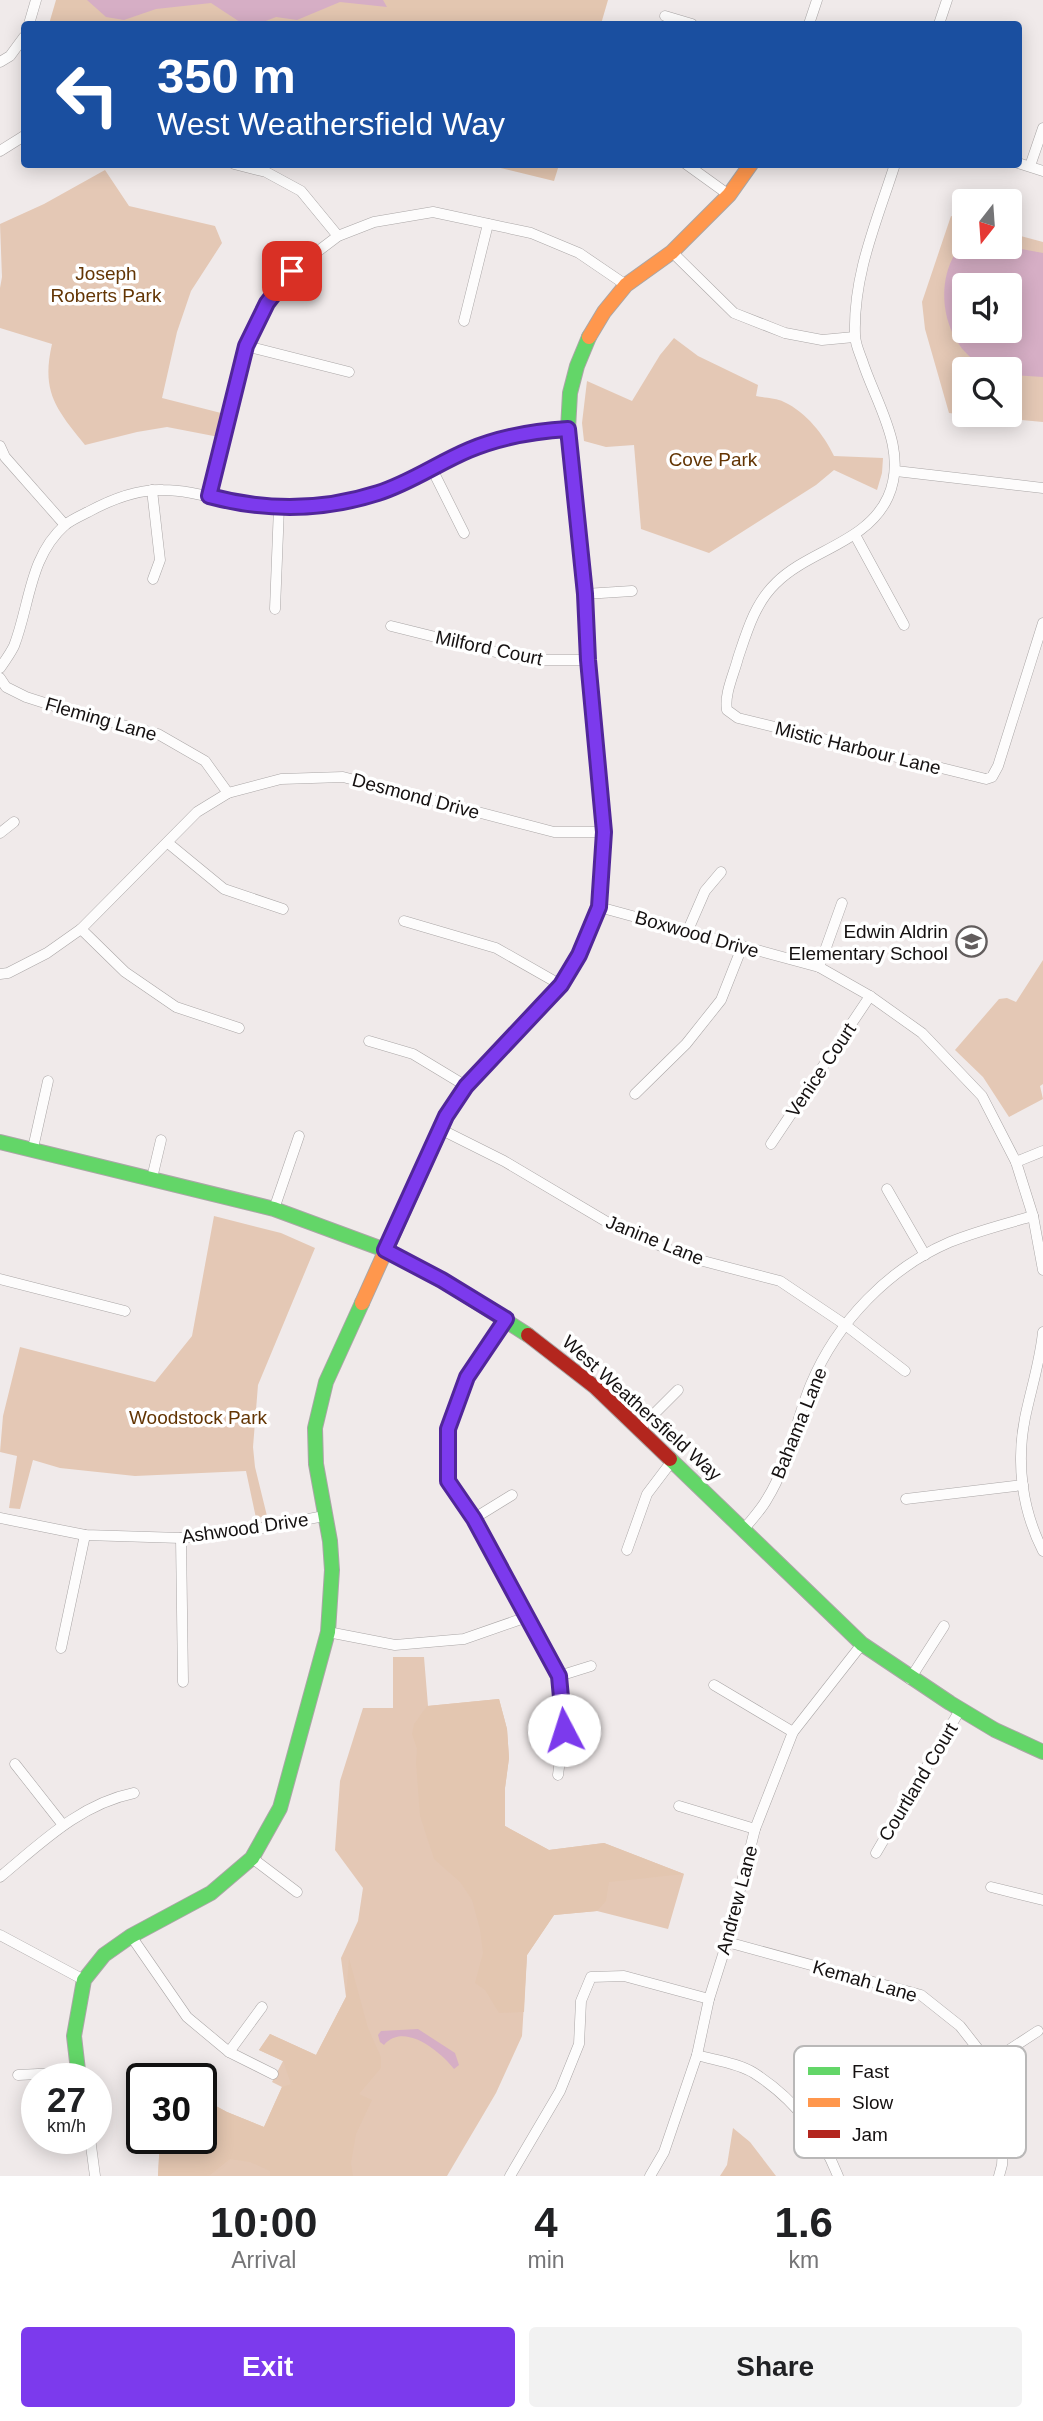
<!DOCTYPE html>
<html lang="en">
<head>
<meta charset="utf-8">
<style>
  :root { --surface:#fff; --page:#f2f2f2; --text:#202124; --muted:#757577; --accent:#7c3aed }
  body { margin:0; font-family:Helvetica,sans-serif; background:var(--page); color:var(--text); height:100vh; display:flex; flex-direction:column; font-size:26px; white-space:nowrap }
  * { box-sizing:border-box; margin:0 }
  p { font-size:23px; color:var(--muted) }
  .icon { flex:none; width:38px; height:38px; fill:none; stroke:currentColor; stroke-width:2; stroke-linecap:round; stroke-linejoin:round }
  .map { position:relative; height:2176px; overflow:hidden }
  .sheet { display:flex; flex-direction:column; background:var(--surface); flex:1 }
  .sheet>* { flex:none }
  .top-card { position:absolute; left:21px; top:21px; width:1001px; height:147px; border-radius:7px; box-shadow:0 4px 18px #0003; background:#1a4fa0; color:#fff; overflow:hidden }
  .needle { width:46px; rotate:197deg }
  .fabs { position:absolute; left:952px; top:189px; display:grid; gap:14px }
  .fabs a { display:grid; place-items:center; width:70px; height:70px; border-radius:7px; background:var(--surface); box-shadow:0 4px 18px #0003; font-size:35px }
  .speed { position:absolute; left:21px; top:2063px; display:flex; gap:14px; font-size:35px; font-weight:700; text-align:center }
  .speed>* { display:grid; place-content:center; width:91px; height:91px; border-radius:50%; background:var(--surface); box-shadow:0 4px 18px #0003; line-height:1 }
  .speed small { font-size:18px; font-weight:400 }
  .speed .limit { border:4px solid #111; border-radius:10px; background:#fff; color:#111 }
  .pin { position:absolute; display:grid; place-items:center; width:60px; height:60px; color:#fff; margin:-30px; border-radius:14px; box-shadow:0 4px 10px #0006 }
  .me { position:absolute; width:77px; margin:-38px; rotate:355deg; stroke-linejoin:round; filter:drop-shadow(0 0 5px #0008) }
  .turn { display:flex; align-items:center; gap:24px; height:147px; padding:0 21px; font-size:32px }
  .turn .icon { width:91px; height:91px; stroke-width:2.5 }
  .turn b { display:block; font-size:49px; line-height:60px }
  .eta { display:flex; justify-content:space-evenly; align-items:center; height:119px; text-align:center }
  .eta b { font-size:42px; font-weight:700; line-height:49px }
  .primary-button { display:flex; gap:14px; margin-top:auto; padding:14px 21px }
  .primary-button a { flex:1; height:80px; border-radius:7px; background:var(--accent); color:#fff; font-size:28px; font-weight:700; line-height:80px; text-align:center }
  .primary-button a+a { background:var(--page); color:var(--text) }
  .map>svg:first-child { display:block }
  .green { fill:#e4c8b5; fill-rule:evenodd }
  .forest { fill:#e3c6b0 }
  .water { fill:#d6aec5; fill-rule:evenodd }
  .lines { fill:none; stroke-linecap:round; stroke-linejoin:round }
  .street-casing { stroke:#aaa6a6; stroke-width:11 }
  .fast-casing { stroke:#aaa6a6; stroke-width:16 }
  .slow-casing { stroke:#aaa6a6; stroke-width:16 }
  .jam-casing { stroke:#aaa6a6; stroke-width:16 }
  .street { stroke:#fdfcfc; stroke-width:10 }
  .fast { stroke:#63d668; stroke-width:14 }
  .slow { stroke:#ff974d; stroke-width:14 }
  .jam { stroke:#b3261e; stroke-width:14 }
  .route-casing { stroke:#51269a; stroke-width:18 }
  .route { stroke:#7c3aed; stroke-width:12 }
  .labels { text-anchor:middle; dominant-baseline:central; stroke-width:7; stroke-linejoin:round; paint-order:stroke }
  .park-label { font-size:19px; fill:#633504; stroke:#fff }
  .street-label { font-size:19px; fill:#151111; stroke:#fff }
  .poi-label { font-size:19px; fill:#151111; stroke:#fff; text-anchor:end }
  .key { fill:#fff; stroke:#b9b8b8; stroke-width:2 }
  .key-label { font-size:19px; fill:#151111 }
</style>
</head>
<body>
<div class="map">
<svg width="1043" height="2176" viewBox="0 0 1043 2176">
  <rect width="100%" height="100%" fill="#f0eaea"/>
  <g class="green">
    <path d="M 105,170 L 129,206 L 215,226 L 222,243 L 191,291 L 177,332 L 162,398 L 225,414 L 224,438 L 167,427 L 137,432 L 85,445 C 56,409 41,392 52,344 L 0,328 L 0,288 L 2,277 L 0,224 L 44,204 Z"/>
    <path d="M 951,216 L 964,220 L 964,247 L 1010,247 L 1010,233 L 1043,242 L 1043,422 L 965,415 L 1010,415 L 1010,369 L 964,369 L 964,415 L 949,413 L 925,329 L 922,302 ZM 964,285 L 1010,285 L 1010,331 L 964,331 Z"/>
    <path d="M 674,338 L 698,356 L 758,385 L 756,396 C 765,398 776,398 784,402 C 806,412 824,435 834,456 L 883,458 L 882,473 L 877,490 L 834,470 L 816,485 L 709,553 L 641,529 L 634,445 L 606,447 L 584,441 L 582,423 L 587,381 L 632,401 L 660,355 Z"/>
    <polygon points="1043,960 1043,1084 1040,1086 1043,1099 1009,1117 983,1077 955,1050 999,999 1007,998 1016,1002"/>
    <polygon points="214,1216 281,1233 315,1248 258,1385 253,1447 255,1467 267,1516 256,1518 246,1471 135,1476 60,1468 33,1460 20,1509 9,1508 17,1456 0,1452 3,1416 20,1347 155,1382 192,1336"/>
    <polygon points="393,1657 424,1657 428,1706 499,1699 507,1729 509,1758 505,1788 505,1826 549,1850 604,1843 684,1874 668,1929 597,1911 554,1915 527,1955 522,2036 496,2093 447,2176 158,2176 160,2139 201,2138 201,2098 227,2112 264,2127 282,2087 272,2082 283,2061 259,2050 270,2034 316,2055 346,1997 341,1958 358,1921 363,1888 335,1850 340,1781 363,1708 393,1708"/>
    <polygon points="733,2128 750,2142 776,2176 720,2176 727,2165"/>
  </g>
  <g class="forest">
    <polygon points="56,0 608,0 601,24 49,24"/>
    <polygon points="488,165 559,165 554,181"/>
    <polygon points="499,1699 507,1729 509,1758 505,1788 505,1826 549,1850 604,1843 684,1874 609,1882 606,1901 597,1911 554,1915 527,1955 524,2012 499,2013 485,1990 475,1983 483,1953 480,1929 472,1900 460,1882 434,1859 420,1816 416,1763 417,1749 412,1734 414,1724 427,1706"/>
    <polygon points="349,1958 368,2028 381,2057 381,2068 359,2094 372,2100 356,2134 351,2163 353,2176 270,2176 270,2171 250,2162 230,2159 209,2176 158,2176 160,2139 201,2138 201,2098 227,2112 264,2127 282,2087 291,2084 283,2061 259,2050 270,2034 316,2055 346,1997"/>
  </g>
  <g class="water">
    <polygon points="87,0 383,0 387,7 340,2 297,20 276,17 258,24 243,24 211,3 156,9 124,20 106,17"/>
    <path d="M 964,242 L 964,247 L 1010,247 L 1043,253 L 1043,377 L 1010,375 L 1010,369 C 1003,369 994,371 988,368 C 941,349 930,277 964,242 ZM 964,285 L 1010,285 L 1010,331 L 964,331 Z"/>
    <path d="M 418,2029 L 455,2053 L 459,2065 L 454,2069 C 441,2052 404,2021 384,2045 L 380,2042 L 378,2035 L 381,2031 Z"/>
  </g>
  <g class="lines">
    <defs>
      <g id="street">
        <polyline points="665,16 692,24"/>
        <polyline points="29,24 36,0"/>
        <polyline points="809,24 817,0"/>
        <polyline points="939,24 947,0"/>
        <polyline points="0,62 10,56 24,37"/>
        <polyline points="0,151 24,136"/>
        <polyline points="1018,163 1043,171"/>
        <polyline points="234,164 266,172 301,191 338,236"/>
        <polyline points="686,164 729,195"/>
        <path d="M 895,164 C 877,221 853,274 855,335 C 855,343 859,352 862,360 C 876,404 909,450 888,497 C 867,543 809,550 776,583 C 755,603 747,631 738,658 C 734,674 724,694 727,710 L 738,718 L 986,779 L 992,777 L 998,766 L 1043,623"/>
        <polyline points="1030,166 1043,128"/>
        <polyline points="672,252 734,313 785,333 822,340 854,337"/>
        <polyline points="464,321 488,224"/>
        <polyline points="246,346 349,372"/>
        <polyline points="0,446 5,457 65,525"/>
        <polyline points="432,469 464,533"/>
        <polyline points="896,471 1043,488"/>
        <polyline points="152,490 160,560 153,579"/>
        <polyline points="210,497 246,346 267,303 292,271 338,236 374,222 433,212 531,233 579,253 626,285"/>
        <polyline points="855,535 904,625"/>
        <polyline points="585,594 632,591"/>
        <polyline points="275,609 279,507"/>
        <polyline points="391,626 528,660 588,660"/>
        <path d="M 0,668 C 5,661 10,654 14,646 C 30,605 29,557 65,525 C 71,520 80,516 88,512 C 110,500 138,489 163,490 C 187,490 209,497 231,502 C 257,507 284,509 311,507 C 340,505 371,497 398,486 C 422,475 445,460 469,450 C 501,437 534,431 568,429"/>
        <polyline points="0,678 6,687 26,697 79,714 158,734 205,761 228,793"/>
        <polyline points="0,833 14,822"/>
        <polyline points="168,843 224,889 283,909"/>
        <polyline points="599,907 819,967 870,996 922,1033 982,1096 1016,1162 1033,1216 1043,1270"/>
        <polyline points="404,921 496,948 561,985"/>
        <polyline points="81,929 125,972 176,1007 239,1028"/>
        <polyline points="688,930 705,891 721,872"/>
        <polyline points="819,967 842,903"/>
        <polyline points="0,974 8,973 47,953 81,929 197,812 228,793 281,779 343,777 554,832 604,832"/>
        <polyline points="369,1041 413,1054 466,1086"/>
        <polyline points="635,1094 686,1044 721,1000 742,947"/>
        <polyline points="440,1129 504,1161 612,1225 684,1256 780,1281 844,1324 905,1371"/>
        <polyline points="771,1144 870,996"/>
        <polyline points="33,1148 48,1081"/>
        <polyline points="1016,1162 1043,1151"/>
        <polyline points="152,1178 161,1140"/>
        <polyline points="887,1189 925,1255"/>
        <polyline points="274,1209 299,1136"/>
        <polyline points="0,1279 125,1311"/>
        <polyline points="506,1319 467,1377 448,1429 448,1481 473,1519 559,1676 564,1729 558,1775"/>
        <path d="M 1043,1332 C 1040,1362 1031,1389 1025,1418 C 1016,1463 1022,1510 1043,1551"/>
        <polyline points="639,1429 678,1390"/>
        <polyline points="906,1499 1023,1485"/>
        <polyline points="0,1518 85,1535 181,1538 247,1531 324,1516"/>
        <polyline points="473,1519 512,1495"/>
        <path d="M 744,1529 C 752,1519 761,1510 767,1499 C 788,1466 796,1420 811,1384 C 837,1322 889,1268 950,1242 C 977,1231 1005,1224 1033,1216"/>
        <polyline points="181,1538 183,1682"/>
        <polyline points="627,1550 647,1494 672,1461"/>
        <polyline points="328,1632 395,1645 464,1639 527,1617"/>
        <polyline points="61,1648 85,1535"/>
        <polyline points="559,1676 591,1666"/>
        <polyline points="910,1679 944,1626"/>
        <polyline points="714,1685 793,1732"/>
        <polyline points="15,1764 63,1825"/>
        <polyline points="679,1806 755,1829"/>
        <polyline points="876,1853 960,1710"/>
        <polyline points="252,1858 297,1892"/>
        <path d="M 0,1877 C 41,1843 80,1804 134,1793"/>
        <polyline points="991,1887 1043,1900"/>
        <polyline points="0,1935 84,1980"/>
        <polyline points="131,1936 187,2017 229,2052 273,2074"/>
        <polyline points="727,1942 921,1995 960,2026 989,2063 1005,2111 1002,2165 999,2176"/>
        <polyline points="229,2052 262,2007"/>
        <path d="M 697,2055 C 714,2060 738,2063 754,2073 C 793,2098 821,2133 838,2176"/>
        <polyline points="989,2063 1038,2031"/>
        <polyline points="18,2075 79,2072"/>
        <polyline points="90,2138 95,2176"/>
        <polyline points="829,2152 880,2128"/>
        <polyline points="510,2176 560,2091 579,2044 581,2001 591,1977 624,1976 709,1999"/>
        <polyline points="650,2176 664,2152 697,2055 709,1999 727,1942 755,1829 793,1732 862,1644"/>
      </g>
      <g id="fast">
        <polyline points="540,1007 561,985 579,955 599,907 604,832 588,660 585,594 568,429 570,393 577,366 589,337"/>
        <polyline points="0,1142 274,1209 385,1250 442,1280 528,1335"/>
        <polyline points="670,1459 862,1644 950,1703 995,1730 1043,1752"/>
        <polyline points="79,2079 74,2036 84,1980 104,1955 131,1936 211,1893 252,1858 280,1808 328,1632 332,1570 330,1541 316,1464 315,1428 326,1382 362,1303"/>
      </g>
      <g id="slow">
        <polyline points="589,337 604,312 626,285 672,252 729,195 751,164"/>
        <polyline points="362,1303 446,1117 466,1086 540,1007"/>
      </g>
      <polyline id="jam" points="528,1335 595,1387 670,1459"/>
    </defs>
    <use href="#street" class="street-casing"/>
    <use href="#fast" class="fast-casing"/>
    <use href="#slow" class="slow-casing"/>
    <use href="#jam" class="jam-casing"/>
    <use href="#street" class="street"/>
    <use href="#fast" class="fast"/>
    <use href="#slow" class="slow"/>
    <use href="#jam" class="jam"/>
  </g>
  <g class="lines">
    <defs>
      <path id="route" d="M 292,271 L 267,303 L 246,346 L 209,496 C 265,511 322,511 378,493 C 410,483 438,463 469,450 C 500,437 534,431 568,429 L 585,594 L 588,660 L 604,832 L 599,907 L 579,955 L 561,985 L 466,1086 L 446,1116 L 385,1250 L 442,1280 L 506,1319 L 467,1377 L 448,1429 L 448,1481 L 474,1519 L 559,1676 L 564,1730"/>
    </defs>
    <use href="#route" class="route-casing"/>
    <use href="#route" class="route"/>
  </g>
  <defs>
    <symbol id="school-ring" viewBox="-11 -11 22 22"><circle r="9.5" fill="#fff" stroke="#625d5d" stroke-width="1.5"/><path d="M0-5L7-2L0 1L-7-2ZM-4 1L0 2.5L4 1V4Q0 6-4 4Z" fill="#625d5d"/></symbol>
  </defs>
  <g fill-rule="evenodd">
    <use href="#school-ring" x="954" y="924" width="35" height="35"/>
  </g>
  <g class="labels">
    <g class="park-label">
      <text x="106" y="273">Joseph<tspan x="106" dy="22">Roberts Park</tspan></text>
      <text x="713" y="459">Cove Park</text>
      <text x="198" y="1417">Woodstock Park</text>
    </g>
    <g class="street-label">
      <text transform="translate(489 648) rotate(12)">Milford Court</text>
      <text transform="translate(101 719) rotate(16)">Fleming Lane</text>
      <text transform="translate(858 748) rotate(14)">Mistic Harbour Lane</text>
      <text transform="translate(416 796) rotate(15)">Desmond Drive</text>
      <text transform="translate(697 934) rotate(16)">Boxwood Drive</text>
      <text transform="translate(821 1070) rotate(-56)">Venice Court</text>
      <text transform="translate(655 1240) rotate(22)">Janine Lane</text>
      <text transform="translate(642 1408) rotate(42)">West Weathersfield Way</text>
      <text transform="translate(799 1423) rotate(-68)">Bahama Lane</text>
      <text transform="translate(245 1528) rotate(-8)">Ashwood Drive</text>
      <text transform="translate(918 1782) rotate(-59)">Courtland Court</text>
      <text transform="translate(737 1900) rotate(-75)">Andrew Lane</text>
      <text transform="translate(865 1981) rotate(16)">Kemah Lane</text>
    </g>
    <g class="poi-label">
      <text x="948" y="931">Edwin Aldrin<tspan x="948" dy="22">Elementary School</tspan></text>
    </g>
  </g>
  <rect x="794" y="2046" width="232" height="112" rx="10" class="key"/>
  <rect x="808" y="2067" width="32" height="8" fill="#63d668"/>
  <rect x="808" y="2098" width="32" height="9" fill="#ff974d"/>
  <rect x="808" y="2130" width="32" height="8" fill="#b3261e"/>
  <g class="key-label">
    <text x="852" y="2078">Fast</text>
    <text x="852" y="2109">Slow</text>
    <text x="852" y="2141">Jam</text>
  </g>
</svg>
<div class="fabs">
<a><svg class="needle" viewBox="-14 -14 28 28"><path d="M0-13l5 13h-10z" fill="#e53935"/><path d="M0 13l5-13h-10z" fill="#757577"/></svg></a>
<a><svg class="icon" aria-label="sound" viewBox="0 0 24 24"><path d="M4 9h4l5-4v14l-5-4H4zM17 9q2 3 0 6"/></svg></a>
<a><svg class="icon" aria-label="search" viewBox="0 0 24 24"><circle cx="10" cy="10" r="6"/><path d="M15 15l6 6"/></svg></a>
</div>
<div class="speed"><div>27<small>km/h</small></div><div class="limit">30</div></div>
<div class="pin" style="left:292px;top:271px;background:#d93025"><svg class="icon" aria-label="arrive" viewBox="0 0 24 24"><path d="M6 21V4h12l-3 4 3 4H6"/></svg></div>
<svg class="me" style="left:564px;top:1730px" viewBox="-20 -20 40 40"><circle r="19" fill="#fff"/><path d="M0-13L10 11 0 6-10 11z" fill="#7c3aed"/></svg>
<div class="top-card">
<div class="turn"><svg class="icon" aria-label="left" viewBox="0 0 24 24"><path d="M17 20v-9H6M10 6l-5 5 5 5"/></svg><div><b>350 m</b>West Weathersfield Way</div></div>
</div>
</div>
<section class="sheet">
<div class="eta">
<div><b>10:00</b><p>Arrival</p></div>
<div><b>4</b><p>min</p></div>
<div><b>1.6</b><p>km</p></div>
</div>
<div class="primary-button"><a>Exit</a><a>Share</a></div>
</section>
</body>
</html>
